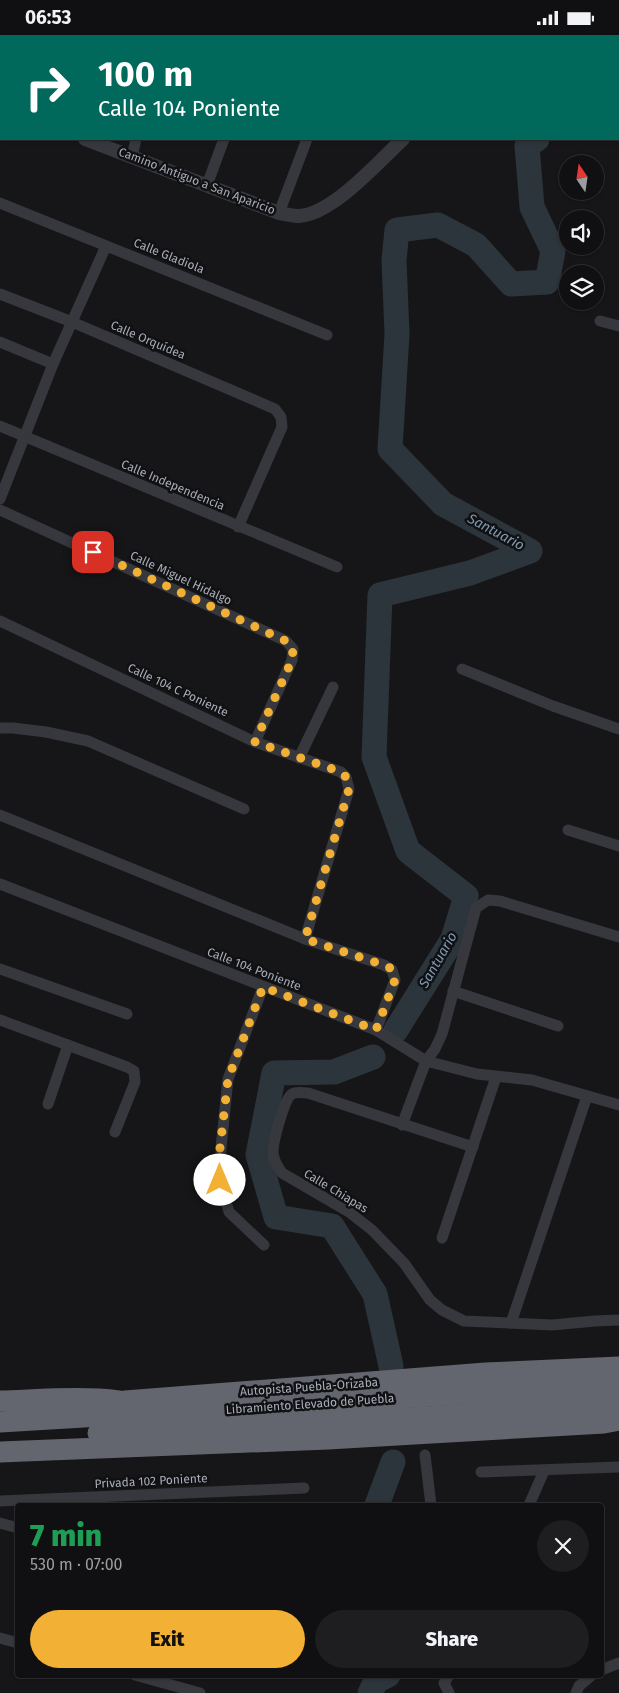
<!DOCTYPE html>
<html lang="en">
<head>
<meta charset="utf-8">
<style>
  :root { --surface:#101012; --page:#1e1e20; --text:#f1f3f6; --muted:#9c9d9f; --line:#303032; --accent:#f2b134 }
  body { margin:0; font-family:"Fira Sans",sans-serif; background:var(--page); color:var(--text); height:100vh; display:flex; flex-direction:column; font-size:19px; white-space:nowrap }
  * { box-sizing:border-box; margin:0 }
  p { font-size:16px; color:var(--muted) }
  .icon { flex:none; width:28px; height:28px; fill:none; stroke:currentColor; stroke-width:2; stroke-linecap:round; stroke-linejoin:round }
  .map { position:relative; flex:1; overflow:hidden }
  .sheet { position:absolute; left:15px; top:1468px; width:589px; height:175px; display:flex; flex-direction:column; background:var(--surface); border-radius:5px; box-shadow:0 1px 4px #0004,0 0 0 1px var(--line) }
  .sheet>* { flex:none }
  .guide { position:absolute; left:0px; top:0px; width:620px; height:105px; box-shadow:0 1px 4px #0004,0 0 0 1px var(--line); background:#00695c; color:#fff; overflow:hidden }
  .needle { width:32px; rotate:347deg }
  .buttons { position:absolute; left:559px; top:120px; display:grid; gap:10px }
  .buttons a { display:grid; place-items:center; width:45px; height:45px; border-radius:50%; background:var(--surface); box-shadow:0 1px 4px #0004,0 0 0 1px var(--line); font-size:25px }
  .pin { position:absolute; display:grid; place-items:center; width:42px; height:42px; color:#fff; margin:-21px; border-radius:10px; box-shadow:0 2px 8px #0006 }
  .me { position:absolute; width:55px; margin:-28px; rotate:0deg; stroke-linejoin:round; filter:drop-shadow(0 0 4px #0008) }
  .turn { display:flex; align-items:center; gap:18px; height:105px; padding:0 15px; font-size:22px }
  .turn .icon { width:65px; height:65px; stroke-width:2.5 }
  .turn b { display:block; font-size:35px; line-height:42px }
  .round { display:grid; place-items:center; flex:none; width:52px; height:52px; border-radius:26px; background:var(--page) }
  .summary { display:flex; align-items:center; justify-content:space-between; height:85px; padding:0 15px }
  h1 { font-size:30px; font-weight:800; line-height:38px; color:#1e9e55 }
  .cta { display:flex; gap:10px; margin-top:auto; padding:10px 15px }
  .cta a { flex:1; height:58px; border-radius:30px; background:var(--accent); color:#111; font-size:20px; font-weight:800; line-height:58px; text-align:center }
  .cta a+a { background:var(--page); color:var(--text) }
  .status { display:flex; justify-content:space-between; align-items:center; height:35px; padding:0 25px; background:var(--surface); direction:ltr }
  .status svg { height:14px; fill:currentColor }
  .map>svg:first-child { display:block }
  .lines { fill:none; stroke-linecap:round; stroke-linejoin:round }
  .river { stroke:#2c353c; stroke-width:25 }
  .minor { stroke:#37383d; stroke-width:11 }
  .tertiary { stroke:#37383d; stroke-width:14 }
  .motorway { stroke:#63666e; stroke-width:21 }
  .motorway-bridge { stroke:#63666e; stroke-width:21 }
  .route { stroke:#f2b134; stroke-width:9; stroke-dasharray:0 16.2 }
  .labels { text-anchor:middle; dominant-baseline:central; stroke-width:5; stroke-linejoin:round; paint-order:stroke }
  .street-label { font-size:12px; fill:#a8adb8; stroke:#111113 }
  .water-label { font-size:14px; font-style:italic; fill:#7f9bb3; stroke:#111113 }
</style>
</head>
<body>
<div class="status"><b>06:53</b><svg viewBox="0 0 49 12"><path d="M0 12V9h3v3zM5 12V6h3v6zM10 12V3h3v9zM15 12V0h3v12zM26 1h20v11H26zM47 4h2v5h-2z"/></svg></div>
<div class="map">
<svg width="619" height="1658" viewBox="0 0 619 1658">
  <rect width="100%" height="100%" fill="#161618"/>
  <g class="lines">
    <g class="river">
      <polyline points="609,1 609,0"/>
      <polyline points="396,995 453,904 466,861 408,816 374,722 380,560 470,538 530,516 443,469 390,414 397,299 394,225 397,195 438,190 476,210 511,249 547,247 553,216 532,172 527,111 537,104"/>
      <polyline points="373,1022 334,1037 274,1038 258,1120 276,1182 332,1191 375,1259 391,1331"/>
      <polyline points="377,1470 393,1427"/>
      <polyline points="370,1658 376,1646 388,1640"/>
    </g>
    <g class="minor">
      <polyline points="206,0 209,1"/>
      <polyline points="322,0 325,1"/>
      <polyline points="132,122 136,104"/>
      <polyline points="207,150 224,104"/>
      <polyline points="0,168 327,300"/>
      <polyline points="279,178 307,104"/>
      <polyline points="0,259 72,287 275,374 281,382 282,392 238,492"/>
      <polyline points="600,286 619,291"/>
      <polyline points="0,307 53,329"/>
      <polyline points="0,391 337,532"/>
      <polyline points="0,464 53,329 106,211"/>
      <polyline points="0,475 286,606 293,614 292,625 255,707"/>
      <polyline points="0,586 255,707 341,737 346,742 349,754 305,904"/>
      <polyline points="462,634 553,671 619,694"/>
      <polyline points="0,693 13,693 46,697 88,706 244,774"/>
      <polyline points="299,723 333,652"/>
      <polyline points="0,780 305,904 384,930 392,935 395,945 376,995"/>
      <polyline points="568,795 619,811"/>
      <polyline points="0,849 376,995 426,1026 477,1039 532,1045 619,1070"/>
      <polyline points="0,934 127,979"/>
      <polyline points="263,952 228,1044 221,1113 220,1145 229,1177 264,1210"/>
      <polyline points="453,956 558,991"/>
      <polyline points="0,985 127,1032 134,1036 135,1047 115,1097"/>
      <polyline points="48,1069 68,1010"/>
      <polyline points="402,1090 426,1026 435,1014 442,999 476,873 488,865 500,866 619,902"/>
      <path d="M 473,1112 L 308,1058 C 303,1058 297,1056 292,1059 C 284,1064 273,1107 273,1117 C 273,1125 278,1132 282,1138 L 349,1177 L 372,1195 L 404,1228 L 430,1265 L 442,1275 L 464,1286 L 552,1290 L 595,1286 L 619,1285"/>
      <polyline points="442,1203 496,1042"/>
      <polyline points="511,1288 587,1061"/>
      <polyline points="425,1420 431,1470"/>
      <polyline points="481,1437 619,1432"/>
      <polyline points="0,1466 304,1453"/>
      <polyline points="529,1470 544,1436"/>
      <polyline points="0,1488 18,1493"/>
      <polyline points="0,1603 18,1608"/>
      <polyline points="601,1635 619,1628"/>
      <polyline points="135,1640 200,1658"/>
      <polyline points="449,1658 444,1648 449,1640"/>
      <polyline points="576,1658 579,1651 592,1640"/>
    </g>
    <g class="tertiary">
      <polyline points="512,1 513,0"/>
      <polyline points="0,71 1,72"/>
      <path d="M 85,104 L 279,178 C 286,179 293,181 299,181 C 333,179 378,127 403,104"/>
    </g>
    <g class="motorway">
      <polyline points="125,1366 486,1338 619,1332"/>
      <polyline points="0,1387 619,1350"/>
      <polyline points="98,1398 428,1382 619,1370"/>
      <polyline points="0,1417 328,1404 604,1388 619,1385"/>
    </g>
    <path class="motorway-bridge" d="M 0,1366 C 47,1365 121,1356 161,1379"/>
  </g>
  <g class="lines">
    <polyline class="route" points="93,517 286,606 293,614 292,625 255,707 341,737 346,742 349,754 305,904 384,930 392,934 395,945 376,995 263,952 228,1044 220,1113 220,1145"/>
  </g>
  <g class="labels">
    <g class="street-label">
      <text transform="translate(197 146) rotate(21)">Camino Antiguo a San Aparicio</text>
      <text transform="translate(169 221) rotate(22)">Calle Gladiola</text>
      <text transform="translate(148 305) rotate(23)">Calle Orquídea</text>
      <text transform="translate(173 450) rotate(23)">Calle Independencia</text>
      <text transform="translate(181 543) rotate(25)">Calle Miguel Hidalgo</text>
      <text transform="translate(178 655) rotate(25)">Calle 104 C Poniente</text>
      <text transform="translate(254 934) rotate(21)">Calle 104 Poniente</text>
      <text transform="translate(336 1156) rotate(31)">Calle Chiapas</text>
      <text transform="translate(309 1352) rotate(-4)">Autopista Puebla-Orizaba</text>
      <text transform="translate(310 1369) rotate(-4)">Libramiento Elevado de Puebla</text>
      <text transform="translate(151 1446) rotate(-3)">Privada 102 Poniente</text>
    </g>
    <g class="water-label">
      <text transform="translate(496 497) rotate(28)">Santuario</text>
      <text transform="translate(438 925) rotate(-60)">Santuario</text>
    </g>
  </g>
</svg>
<div class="buttons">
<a><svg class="needle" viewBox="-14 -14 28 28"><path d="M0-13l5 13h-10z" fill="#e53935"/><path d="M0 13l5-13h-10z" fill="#9c9d9f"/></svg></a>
<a><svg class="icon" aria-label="sound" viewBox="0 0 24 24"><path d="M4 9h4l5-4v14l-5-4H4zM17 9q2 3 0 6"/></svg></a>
<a><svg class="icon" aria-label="layers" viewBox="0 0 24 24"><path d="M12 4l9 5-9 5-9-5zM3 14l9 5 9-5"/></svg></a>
</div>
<div class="pin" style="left:93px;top:517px;background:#d93025"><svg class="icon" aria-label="arrive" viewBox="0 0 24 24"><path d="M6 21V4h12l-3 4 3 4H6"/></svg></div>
<svg class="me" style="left:220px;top:1145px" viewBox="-20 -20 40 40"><circle r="19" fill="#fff"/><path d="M0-13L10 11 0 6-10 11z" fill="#f2b134"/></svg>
<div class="guide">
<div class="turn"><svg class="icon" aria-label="right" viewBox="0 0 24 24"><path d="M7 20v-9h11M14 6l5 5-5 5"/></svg><div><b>100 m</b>Calle 104 Poniente</div></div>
</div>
<section class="sheet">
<div class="summary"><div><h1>7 min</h1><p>530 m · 07:00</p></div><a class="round"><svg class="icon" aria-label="close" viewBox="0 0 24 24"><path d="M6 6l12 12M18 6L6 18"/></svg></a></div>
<div class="cta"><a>Exit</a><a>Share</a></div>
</section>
</div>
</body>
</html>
